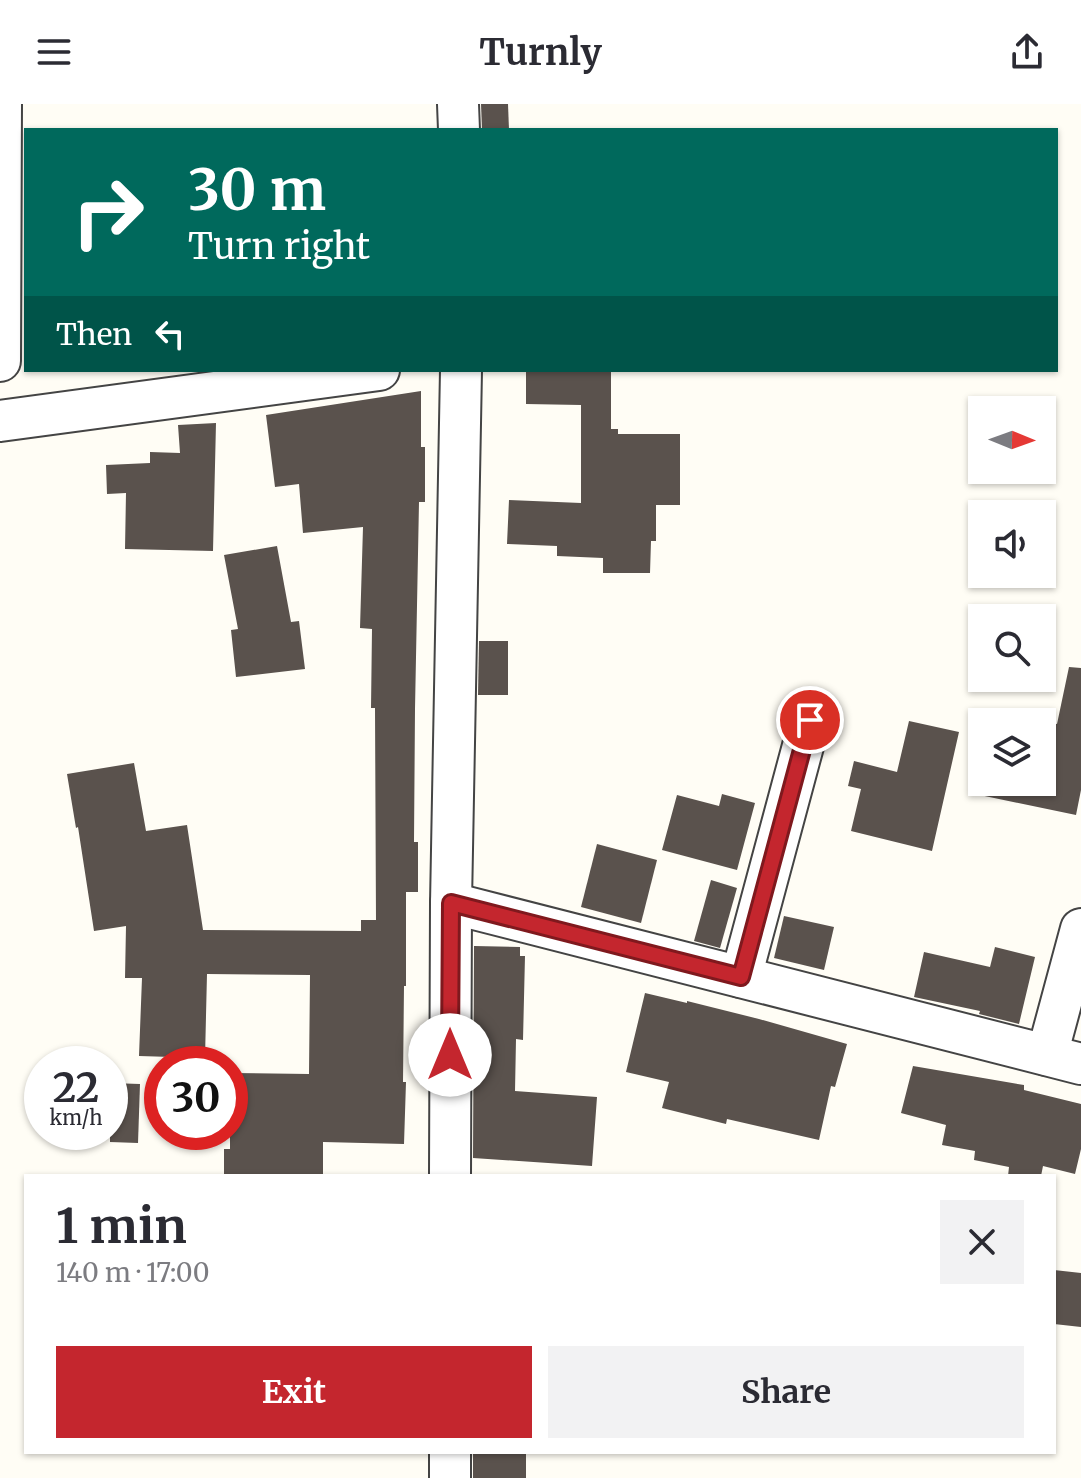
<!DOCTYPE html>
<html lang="en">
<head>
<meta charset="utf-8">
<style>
  :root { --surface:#fff; --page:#f2f2f3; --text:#2b2b33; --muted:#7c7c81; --accent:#c4262e }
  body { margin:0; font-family:Merriweather,serif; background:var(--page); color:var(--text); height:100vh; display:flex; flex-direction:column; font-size:30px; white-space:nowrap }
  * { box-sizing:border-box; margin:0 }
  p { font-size:26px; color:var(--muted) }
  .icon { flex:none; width:44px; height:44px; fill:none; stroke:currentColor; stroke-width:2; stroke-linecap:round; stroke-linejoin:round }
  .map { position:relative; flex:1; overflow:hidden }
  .drawer { position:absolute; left:24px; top:1070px; width:1032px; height:280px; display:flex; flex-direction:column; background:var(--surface); border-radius:0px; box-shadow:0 2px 6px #0004 }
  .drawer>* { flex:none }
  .hud { position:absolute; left:24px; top:24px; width:1034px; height:244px; border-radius:0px; box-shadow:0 2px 6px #0004; background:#00695c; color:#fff; overflow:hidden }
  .needle { width:52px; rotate:91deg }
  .fabs { position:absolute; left:968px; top:292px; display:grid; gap:16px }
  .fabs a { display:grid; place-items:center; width:88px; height:88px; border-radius:0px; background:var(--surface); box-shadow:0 2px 6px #0004; font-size:40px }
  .speed { position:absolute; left:24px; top:942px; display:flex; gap:16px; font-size:40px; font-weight:700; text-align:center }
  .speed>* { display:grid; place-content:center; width:104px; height:104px; border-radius:50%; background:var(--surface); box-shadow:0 2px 6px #0004; line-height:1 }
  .speed small { font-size:20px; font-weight:400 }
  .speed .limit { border:12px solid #d22; background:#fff; color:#111 }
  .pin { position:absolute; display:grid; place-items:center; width:68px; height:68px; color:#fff; margin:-34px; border:4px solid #fff; border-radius:50%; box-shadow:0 2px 8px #0007 }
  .me { position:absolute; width:88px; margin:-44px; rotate:0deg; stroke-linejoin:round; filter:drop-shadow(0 0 6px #0008) }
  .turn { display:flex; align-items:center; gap:28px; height:168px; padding:0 32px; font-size:36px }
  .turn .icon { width:104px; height:104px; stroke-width:2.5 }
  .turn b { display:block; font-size:56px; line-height:68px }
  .then { display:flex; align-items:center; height:76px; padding:0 32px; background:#0003; gap:16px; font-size:30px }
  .round { display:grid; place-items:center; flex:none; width:84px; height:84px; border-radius:0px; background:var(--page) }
  .overview { display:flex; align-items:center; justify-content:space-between; height:136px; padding:0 32px }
  h1 { font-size:48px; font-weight:700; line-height:60px }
  .button { display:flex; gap:16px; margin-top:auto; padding:16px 32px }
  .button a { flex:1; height:92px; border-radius:0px; background:var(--accent); color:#fff; font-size:32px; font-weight:700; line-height:92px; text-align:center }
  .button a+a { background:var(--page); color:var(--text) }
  header { display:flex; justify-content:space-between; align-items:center; height:104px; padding:0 32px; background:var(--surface); font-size:36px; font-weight:700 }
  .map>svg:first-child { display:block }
  .building { fill:#5a524d }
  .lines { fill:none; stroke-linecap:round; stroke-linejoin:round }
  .street-casing { stroke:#444; stroke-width:44 }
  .street { stroke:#fff; stroke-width:40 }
  .route-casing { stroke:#7f191e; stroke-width:20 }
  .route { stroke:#c4262e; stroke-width:14 }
</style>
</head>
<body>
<header><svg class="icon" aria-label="menu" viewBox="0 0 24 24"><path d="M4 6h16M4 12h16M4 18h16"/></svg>Turnly<svg class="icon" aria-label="share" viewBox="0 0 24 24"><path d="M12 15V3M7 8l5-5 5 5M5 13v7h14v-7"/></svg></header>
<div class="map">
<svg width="1081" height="1374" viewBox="0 0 1081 1374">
  <rect width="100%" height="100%" fill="#fffdf5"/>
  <g class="building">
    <polygon points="481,0 508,0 509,26 482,26"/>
    <polygon points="526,266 611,266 611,325 618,325 618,330 680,330 680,401 656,401 656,437 651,437 650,469 603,469 603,454 557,452 557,442 507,440 509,396 581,399 581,301 526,300"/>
    <polygon points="421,287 421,343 425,343 425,398 419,398 415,605 414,738 418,738 418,788 406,788 406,882 404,882 403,978 406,978 404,1040 323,1038 323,1072 224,1072 224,1045 230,1045 230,969 309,970 310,871 207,870 205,954 139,952 142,874 125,874 126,822 94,827 78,723 76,724 67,670 134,659 146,727 187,721 203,826 361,827 361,816 376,816 375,604 371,604 372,525 360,524 363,423 303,429 299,380 275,383 266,311"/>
    <polygon points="216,319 213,447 125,445 126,389 107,390 106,361 150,359 150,348 180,349 178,321"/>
    <polygon points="277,442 291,518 299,517 305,565 236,573 231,526 238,525 224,451"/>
    <polygon points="479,537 508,537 508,591 478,591"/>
    <polygon points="1069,563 1081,564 1081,686 1076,711 975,690 976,678 1042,678 1042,617 1057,620"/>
    <polygon points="909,617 959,628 932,747 851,727 861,685 848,682 854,657 897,668"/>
    <polygon points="722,690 755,699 737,766 662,746 677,691 719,702"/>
    <polygon points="597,740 657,756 641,819 581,803"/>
    <polygon points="711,776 737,784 720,844 694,837"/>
    <polygon points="784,812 834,823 824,866 774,854"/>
    <polygon points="474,842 520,843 520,852 525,852 523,936 516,935 515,987 597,993 592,1062 473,1054"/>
    <polygon points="995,843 1035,853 1019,920 979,910 980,907 914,893 924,848 990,863"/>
    <polygon points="645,889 687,899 687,897 759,915 847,940 835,983 831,982 819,1036 727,1015 726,1020 662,1004 669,978 626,968"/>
    <polygon points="913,962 1024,981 1024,986 1081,1000 1081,1045 1075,1070 1043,1062 1041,1072 1008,1072 1009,1063 974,1056 975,1047 942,1041 946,1021 901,1009"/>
    <polygon points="110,979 140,980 138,1039 110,1038"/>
    <polygon points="1054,1166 1081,1169 1081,1223 1054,1220"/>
    <rect x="473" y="1348" width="53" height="26"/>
  </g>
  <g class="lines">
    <defs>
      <g id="street">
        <polyline points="458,0 459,26"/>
        <polyline points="0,257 1,0"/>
        <polyline points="0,317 379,266"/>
        <polyline points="451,799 1081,960"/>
        <polyline points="741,873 810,616"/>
        <polyline points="1047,951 1081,825"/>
        <polyline points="450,1072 451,799 461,266"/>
        <polyline points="450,1348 450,1374"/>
      </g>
    </defs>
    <use href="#street" class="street-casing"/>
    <use href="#street" class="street"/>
  </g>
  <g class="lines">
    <defs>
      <polyline id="route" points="450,951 451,799 741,873 810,616"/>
    </defs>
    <use href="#route" class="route-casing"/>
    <use href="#route" class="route"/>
  </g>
</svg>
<div class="fabs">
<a><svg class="needle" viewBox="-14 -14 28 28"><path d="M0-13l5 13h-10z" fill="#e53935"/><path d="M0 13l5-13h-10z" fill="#7c7c81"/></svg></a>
<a><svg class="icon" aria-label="sound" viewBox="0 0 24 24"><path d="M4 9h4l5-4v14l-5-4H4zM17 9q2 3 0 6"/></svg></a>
<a><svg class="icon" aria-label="search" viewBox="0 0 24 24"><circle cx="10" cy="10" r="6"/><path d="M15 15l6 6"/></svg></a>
<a><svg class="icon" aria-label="layers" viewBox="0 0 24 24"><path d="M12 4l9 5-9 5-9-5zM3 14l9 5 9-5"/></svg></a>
</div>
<div class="speed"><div>22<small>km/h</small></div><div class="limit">30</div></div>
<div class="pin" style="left:810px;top:616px;background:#d93025"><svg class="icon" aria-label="arrive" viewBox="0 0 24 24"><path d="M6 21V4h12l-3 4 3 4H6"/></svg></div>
<svg class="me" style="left:450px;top:951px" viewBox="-20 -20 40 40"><circle r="19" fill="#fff"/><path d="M0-13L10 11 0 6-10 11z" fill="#c4262e"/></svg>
<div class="hud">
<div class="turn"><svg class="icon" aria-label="right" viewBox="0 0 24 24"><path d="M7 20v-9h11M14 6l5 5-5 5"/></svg><div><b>30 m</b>Turn right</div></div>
<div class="then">Then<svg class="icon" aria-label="left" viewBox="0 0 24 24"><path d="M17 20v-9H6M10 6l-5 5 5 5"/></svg></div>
</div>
<section class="drawer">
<div class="overview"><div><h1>1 min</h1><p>140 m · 17:00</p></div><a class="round"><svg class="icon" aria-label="close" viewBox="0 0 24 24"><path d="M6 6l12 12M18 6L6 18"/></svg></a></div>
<div class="button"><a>Exit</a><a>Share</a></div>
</section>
</div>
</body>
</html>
